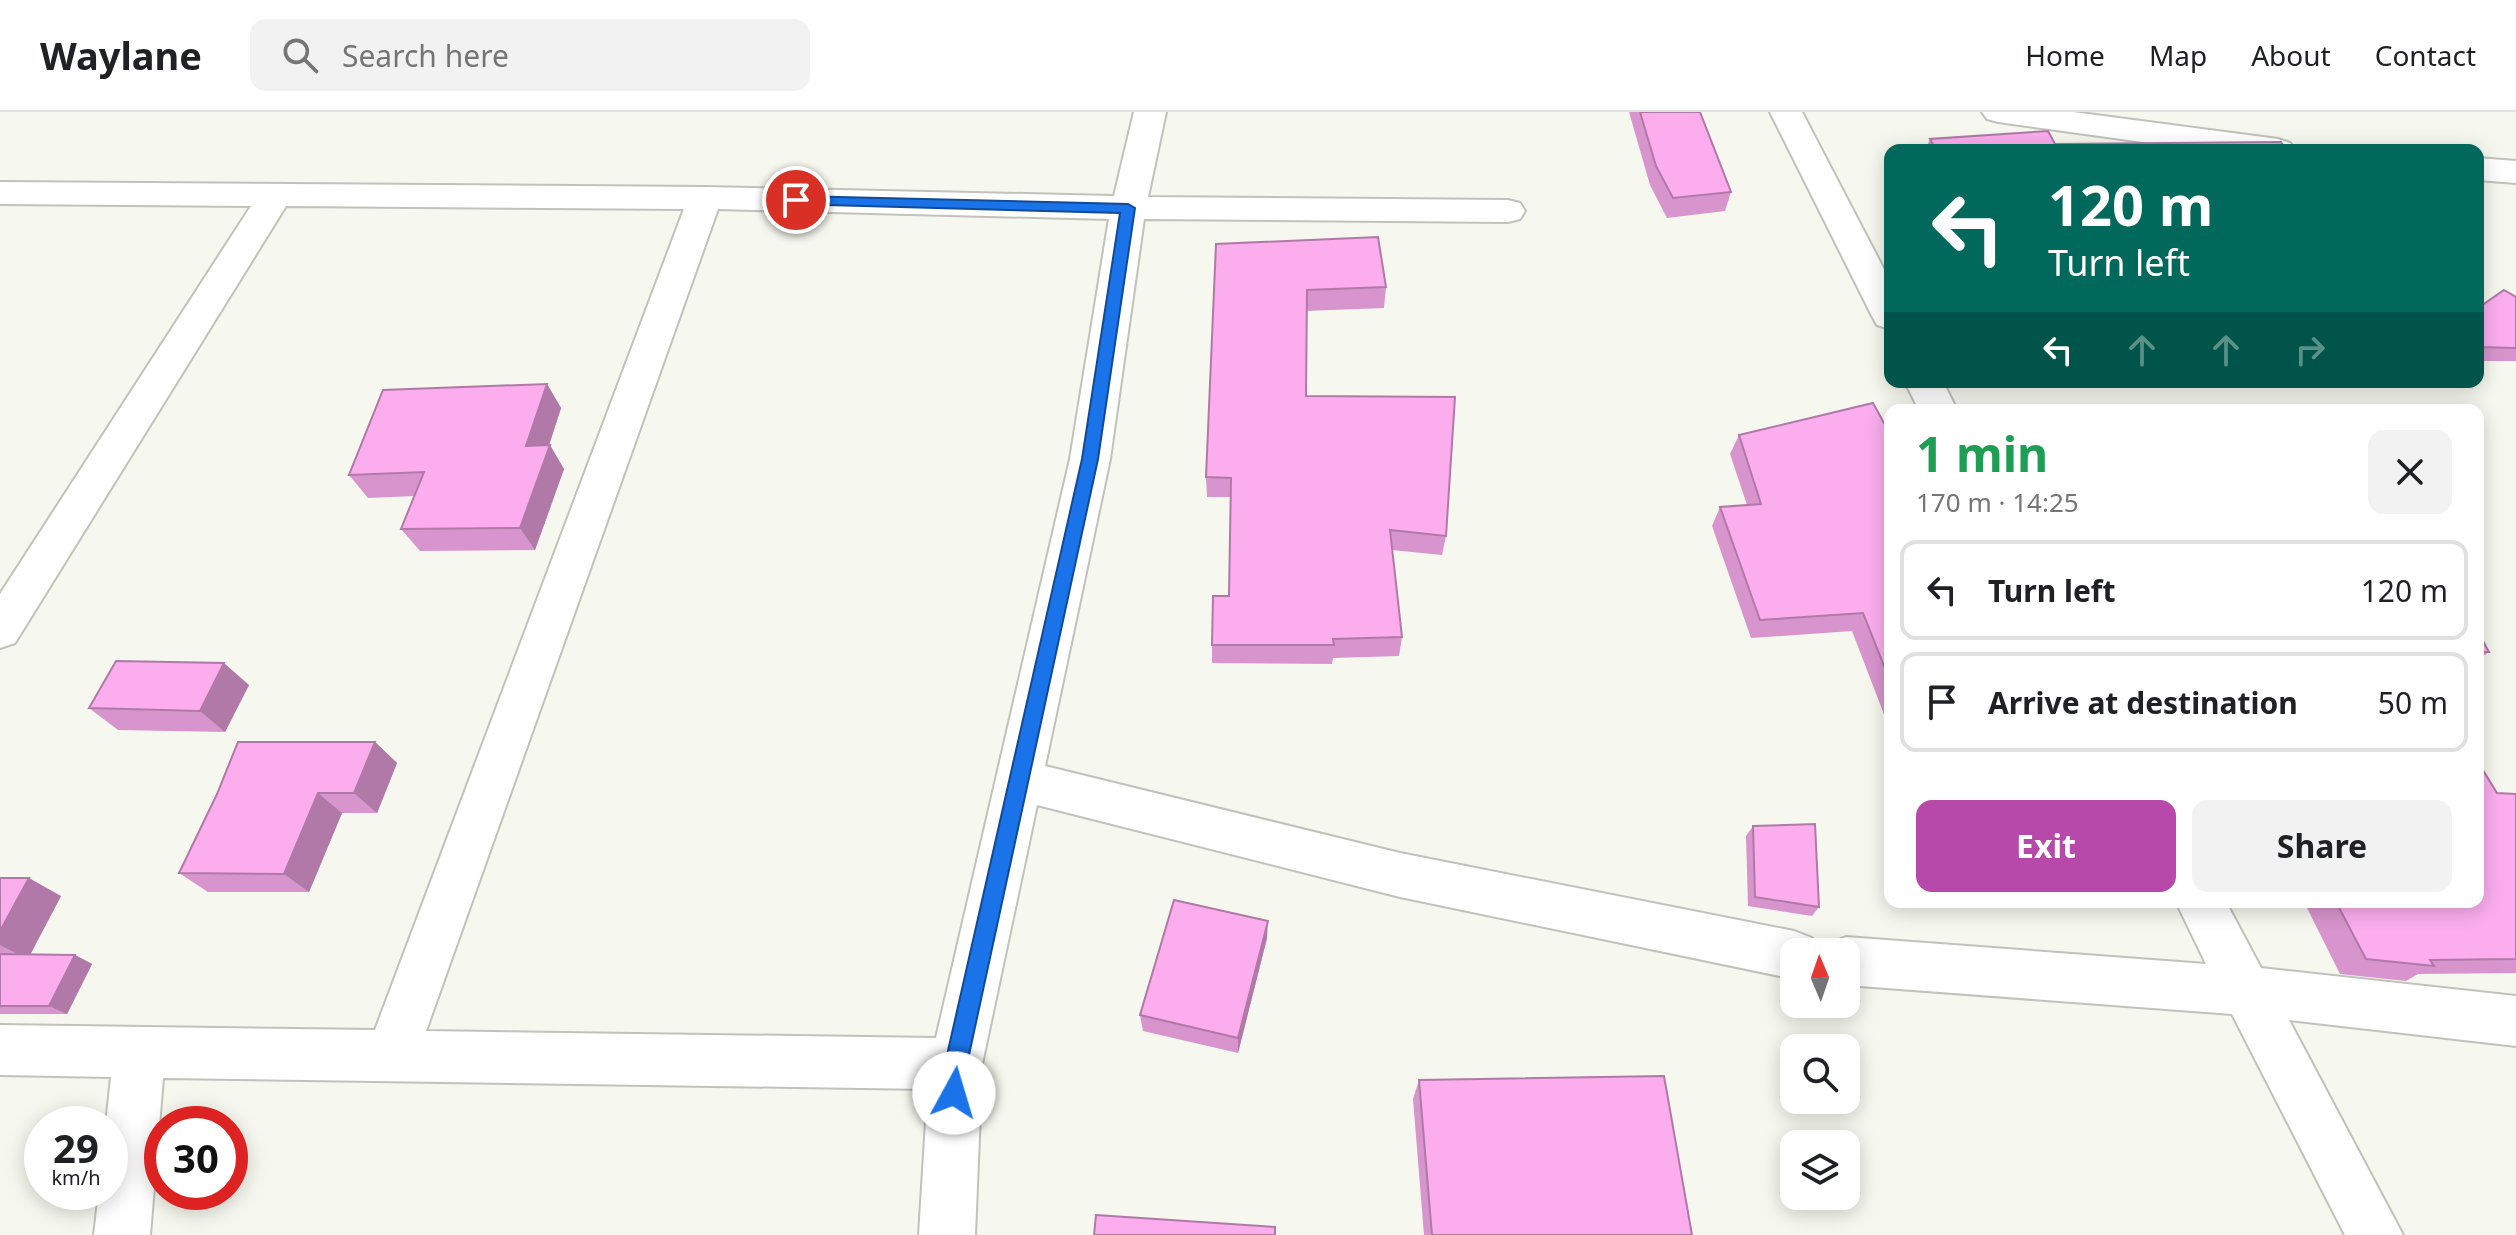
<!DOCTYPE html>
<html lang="en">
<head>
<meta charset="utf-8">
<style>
  :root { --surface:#fff; --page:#f2f2f2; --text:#202124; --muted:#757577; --line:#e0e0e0; --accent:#b649a9 }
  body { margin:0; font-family:"Noto Sans",sans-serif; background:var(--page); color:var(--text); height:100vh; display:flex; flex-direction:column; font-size:30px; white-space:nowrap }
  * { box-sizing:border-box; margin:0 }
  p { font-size:26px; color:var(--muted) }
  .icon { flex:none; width:44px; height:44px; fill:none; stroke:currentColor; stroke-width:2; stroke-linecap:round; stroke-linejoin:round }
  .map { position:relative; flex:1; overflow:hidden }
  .drawer { position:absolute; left:1884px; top:292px; width:600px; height:504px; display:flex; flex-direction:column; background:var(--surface); border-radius:16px; box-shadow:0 4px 20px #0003 }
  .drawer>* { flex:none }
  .banner { position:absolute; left:1884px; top:32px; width:600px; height:244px; border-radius:16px; box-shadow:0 4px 20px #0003; background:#00695c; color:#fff; overflow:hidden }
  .needle { width:52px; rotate:358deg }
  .controls { position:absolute; left:1780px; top:826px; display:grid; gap:16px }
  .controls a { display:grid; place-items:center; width:80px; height:80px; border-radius:16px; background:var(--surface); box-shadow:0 4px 20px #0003; font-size:40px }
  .speed { position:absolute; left:24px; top:994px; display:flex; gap:16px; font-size:40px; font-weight:700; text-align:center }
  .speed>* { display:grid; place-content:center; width:104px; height:104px; border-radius:50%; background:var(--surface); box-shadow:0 4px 20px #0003; line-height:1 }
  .speed small { font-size:20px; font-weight:400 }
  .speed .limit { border:12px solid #d22; background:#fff; color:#111 }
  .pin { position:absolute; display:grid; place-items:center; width:68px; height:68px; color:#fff; margin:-34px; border:4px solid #fff; border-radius:50%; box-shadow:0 2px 8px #0007 }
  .me { position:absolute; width:88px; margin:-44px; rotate:6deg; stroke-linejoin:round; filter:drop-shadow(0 0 6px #0008) }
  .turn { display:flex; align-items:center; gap:28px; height:168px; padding:0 32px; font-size:36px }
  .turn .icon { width:104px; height:104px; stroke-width:2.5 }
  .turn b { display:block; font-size:56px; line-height:68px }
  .lanes { display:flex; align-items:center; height:76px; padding:0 32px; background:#0003; justify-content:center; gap:40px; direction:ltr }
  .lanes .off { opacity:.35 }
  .round { display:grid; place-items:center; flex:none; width:84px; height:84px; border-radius:16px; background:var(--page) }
  .summary { display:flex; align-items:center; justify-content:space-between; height:136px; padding:0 32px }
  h1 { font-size:48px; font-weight:700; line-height:60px; color:#1e9e55 }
  .action { display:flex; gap:16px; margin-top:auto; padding:16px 32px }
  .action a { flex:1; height:92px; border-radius:16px; background:var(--accent); color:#fff; font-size:32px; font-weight:700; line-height:92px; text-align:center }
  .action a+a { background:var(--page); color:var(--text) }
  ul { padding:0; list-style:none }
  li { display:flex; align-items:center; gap:24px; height:100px; margin:0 16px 12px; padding:0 16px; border:4px solid var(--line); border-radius:16px }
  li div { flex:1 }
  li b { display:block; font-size:30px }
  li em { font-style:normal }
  header { display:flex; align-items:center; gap:48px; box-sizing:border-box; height:112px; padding:0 40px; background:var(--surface); border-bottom:2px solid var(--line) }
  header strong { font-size:38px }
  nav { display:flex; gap:44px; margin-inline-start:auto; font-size:28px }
  .search { width:560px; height:72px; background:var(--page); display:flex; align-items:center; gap:20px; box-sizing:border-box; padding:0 28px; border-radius:16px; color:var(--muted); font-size:30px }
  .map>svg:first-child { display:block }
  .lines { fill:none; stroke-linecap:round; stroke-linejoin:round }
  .minor-casing { stroke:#c1c2ba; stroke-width:4 }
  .minor { fill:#fff; fill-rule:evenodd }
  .wall { fill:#d895cd }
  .shaded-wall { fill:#b079a7 }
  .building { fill:#fbadee; stroke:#b079a7; stroke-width:2 }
  .route { fill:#1a73e8; stroke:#114b97; stroke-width:2 }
</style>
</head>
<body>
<header>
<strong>Waylane</strong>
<div class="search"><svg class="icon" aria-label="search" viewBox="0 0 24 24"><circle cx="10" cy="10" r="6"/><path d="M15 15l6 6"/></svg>Search here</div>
<nav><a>Home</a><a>Map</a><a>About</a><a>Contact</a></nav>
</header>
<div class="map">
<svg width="2516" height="1123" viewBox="0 0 2516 1123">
  <rect width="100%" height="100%" fill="#f6f7ee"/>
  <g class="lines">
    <defs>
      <g id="minor">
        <path d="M 1134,0 L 1166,0 L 1148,85 L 1508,88 L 1520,91 L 1525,99 L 1520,107 L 1508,110 L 1144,107 L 1110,347 L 1045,654 L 1400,741 L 1794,819 L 1812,826 L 1818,840 L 1794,840 L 1794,867 L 1400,785 L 1037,693 L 982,952 L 975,1123 L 919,1123 L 928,977 L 163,966 L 150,1123 L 94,1123 L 99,1080 L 110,1080 L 110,1012 L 106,1012 L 111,965 L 0,963 L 0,913 L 375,918 L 684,97 L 286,94 L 15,531 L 0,536 L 0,482 L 251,94 L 0,92 L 0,70 L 705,75 L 1114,84 ZM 718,97 L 1109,107 L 1070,347 L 936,926 L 426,919 Z"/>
        <polygon points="1770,0 1802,0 1890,169 1890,217 1877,213 1872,204"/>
        <polygon points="1982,0 2073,0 2278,27 2290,31 2295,38 2201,38 1998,10 1987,7"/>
        <polygon points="2478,46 2516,49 2516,71 2478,68"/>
        <polygon points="1905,270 1943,270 1957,298 1919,298"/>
        <polygon points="2176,790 2226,790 2261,856 2516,884 2516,934 2289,908 2403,1123 2345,1123 2232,902 1846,873 1846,840 1825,840 1828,832 1846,825 2206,852"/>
      </g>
    </defs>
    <use href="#minor" class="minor-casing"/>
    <use href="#minor" class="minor"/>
  </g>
  <g class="wall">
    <polygon points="1629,0 1700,0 1731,80 1725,99 1667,106 1650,73"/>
    <polygon points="1930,27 2055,32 2286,38 1925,38"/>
    <polygon points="1216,132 1386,175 1384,196 1306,199 1306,284 1446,424 1442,443 1392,438 1402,525 1399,544 1333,546 1332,552 1212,551 1212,533 1229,484 1231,385 1207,385 1206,365"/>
    <polygon points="2516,185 2516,249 2478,249 2478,196"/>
    <polygon points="547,272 561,296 549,333 564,357 535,438 420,439 401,417 415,384 368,386 349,363"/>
    <polygon points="1890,322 1890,618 1852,519 1751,526 1712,414 1720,395 1747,393 1730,342 1739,323"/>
    <polygon points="2478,520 2489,540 2478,548"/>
    <polygon points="249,573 225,620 118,618 89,596"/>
    <polygon points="375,630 397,651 377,701 342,701 309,780 208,780 179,761"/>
    <polygon points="2497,681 2516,682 2516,861 2418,862 2406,869 2340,862 2304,790 2478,790"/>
    <polygon points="1753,714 1819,795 1812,804 1748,794 1746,724"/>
    <polygon points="0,766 61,784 30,842 75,843 92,852 67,902 0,902"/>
    <polygon points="1267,826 1238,941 1143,919 1140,903"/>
    <polygon points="1419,968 1692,1123 1424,1123 1413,987"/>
  </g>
  <g class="shaded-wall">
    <polygon points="547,272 561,296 543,352 550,333 564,357 535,438 520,416 526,334"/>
    <polygon points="224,551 249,573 225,620 200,599"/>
    <polygon points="375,630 397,651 377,701 354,681"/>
    <polygon points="318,681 342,701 309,780 284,762"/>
    <polygon points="29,766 61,784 28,847 0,833 0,819"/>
    <polygon points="1268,809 1267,826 1238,941 1238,926"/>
    <polygon points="75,843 92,852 67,902 49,894"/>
  </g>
  <g class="building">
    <polygon points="1640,0 1700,0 1731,80 1673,86 1656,54"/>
    <polygon points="2048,19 2055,32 2281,30 2286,38 1936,38 1930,27"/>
    <polygon points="1378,125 1386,175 1307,178 1306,284 1455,285 1446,424 1390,418 1402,525 1333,527 1334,533 1212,533 1213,484 1229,484 1231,366 1206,365 1216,132"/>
    <polygon points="2504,178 2516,185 2516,236 2478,235 2478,196"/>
    <polygon points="547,272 526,334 550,333 520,416 401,417 424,360 349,363 383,278"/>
    <polygon points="1873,291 1890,322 1890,569 1863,501 1760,508 1720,395 1761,392 1739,323"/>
    <polygon points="2478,520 2489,540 2478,540"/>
    <polygon points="116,549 224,551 200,599 89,596"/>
    <polygon points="238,630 375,630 354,681 318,681 284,762 179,761 217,682"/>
    <polygon points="2478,650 2497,681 2516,682 2516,847 2430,848 2434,854 2366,847 2336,790 2478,790"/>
    <polygon points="1815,712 1819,795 1755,785 1753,714"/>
    <polygon points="0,766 29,766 0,819"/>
    <polygon points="1174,788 1268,809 1238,926 1140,903"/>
    <polygon points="0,842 75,843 49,894 0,894"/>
    <polygon points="1664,964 1692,1123 1432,1123 1419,968"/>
    <polygon points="1096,1103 1275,1115 1275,1123 1094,1123"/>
  </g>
  <polygon class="route" points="796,84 1128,92 1135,96 1098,347 967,952 962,988 954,991 947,988 944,981 945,952 1082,347 1120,101 791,92 791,85"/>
</svg>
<div class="controls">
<a><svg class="needle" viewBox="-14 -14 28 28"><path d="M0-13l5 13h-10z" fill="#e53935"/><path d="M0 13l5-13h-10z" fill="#757577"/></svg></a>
<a><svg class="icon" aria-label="search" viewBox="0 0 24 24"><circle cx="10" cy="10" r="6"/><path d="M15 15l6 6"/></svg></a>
<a><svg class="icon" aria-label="layers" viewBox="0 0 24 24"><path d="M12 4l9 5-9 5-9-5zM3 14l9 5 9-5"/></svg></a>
</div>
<div class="speed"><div>29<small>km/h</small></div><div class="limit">30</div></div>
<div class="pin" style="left:796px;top:88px;background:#d93025"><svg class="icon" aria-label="arrive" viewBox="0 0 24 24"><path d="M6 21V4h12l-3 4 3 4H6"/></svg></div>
<svg class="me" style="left:954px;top:981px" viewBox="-20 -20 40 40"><circle r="19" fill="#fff"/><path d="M0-13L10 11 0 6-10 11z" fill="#1a73e8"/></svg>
<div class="banner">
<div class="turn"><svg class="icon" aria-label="left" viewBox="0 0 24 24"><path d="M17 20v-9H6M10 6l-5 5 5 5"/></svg><div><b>120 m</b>Turn left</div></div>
<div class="lanes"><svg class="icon" aria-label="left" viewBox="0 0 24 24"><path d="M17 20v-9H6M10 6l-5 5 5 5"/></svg><svg class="icon off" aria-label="ahead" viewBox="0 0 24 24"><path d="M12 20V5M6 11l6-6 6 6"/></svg><svg class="icon off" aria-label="ahead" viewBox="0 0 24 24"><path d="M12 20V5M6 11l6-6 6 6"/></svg><svg class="icon off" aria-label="right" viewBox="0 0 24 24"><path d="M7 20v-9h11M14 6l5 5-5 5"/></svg></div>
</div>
<section class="drawer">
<div class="summary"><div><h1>1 min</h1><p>170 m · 14:25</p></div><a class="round"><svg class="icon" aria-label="close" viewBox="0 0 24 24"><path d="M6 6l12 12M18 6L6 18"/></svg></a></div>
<ul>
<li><svg class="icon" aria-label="left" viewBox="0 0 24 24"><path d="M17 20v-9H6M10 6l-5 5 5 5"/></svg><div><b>Turn left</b></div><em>120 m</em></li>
<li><svg class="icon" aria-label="arrive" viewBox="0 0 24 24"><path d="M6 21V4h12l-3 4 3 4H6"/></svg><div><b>Arrive at destination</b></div><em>50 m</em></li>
</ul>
<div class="action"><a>Exit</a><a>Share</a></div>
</section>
</div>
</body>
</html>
